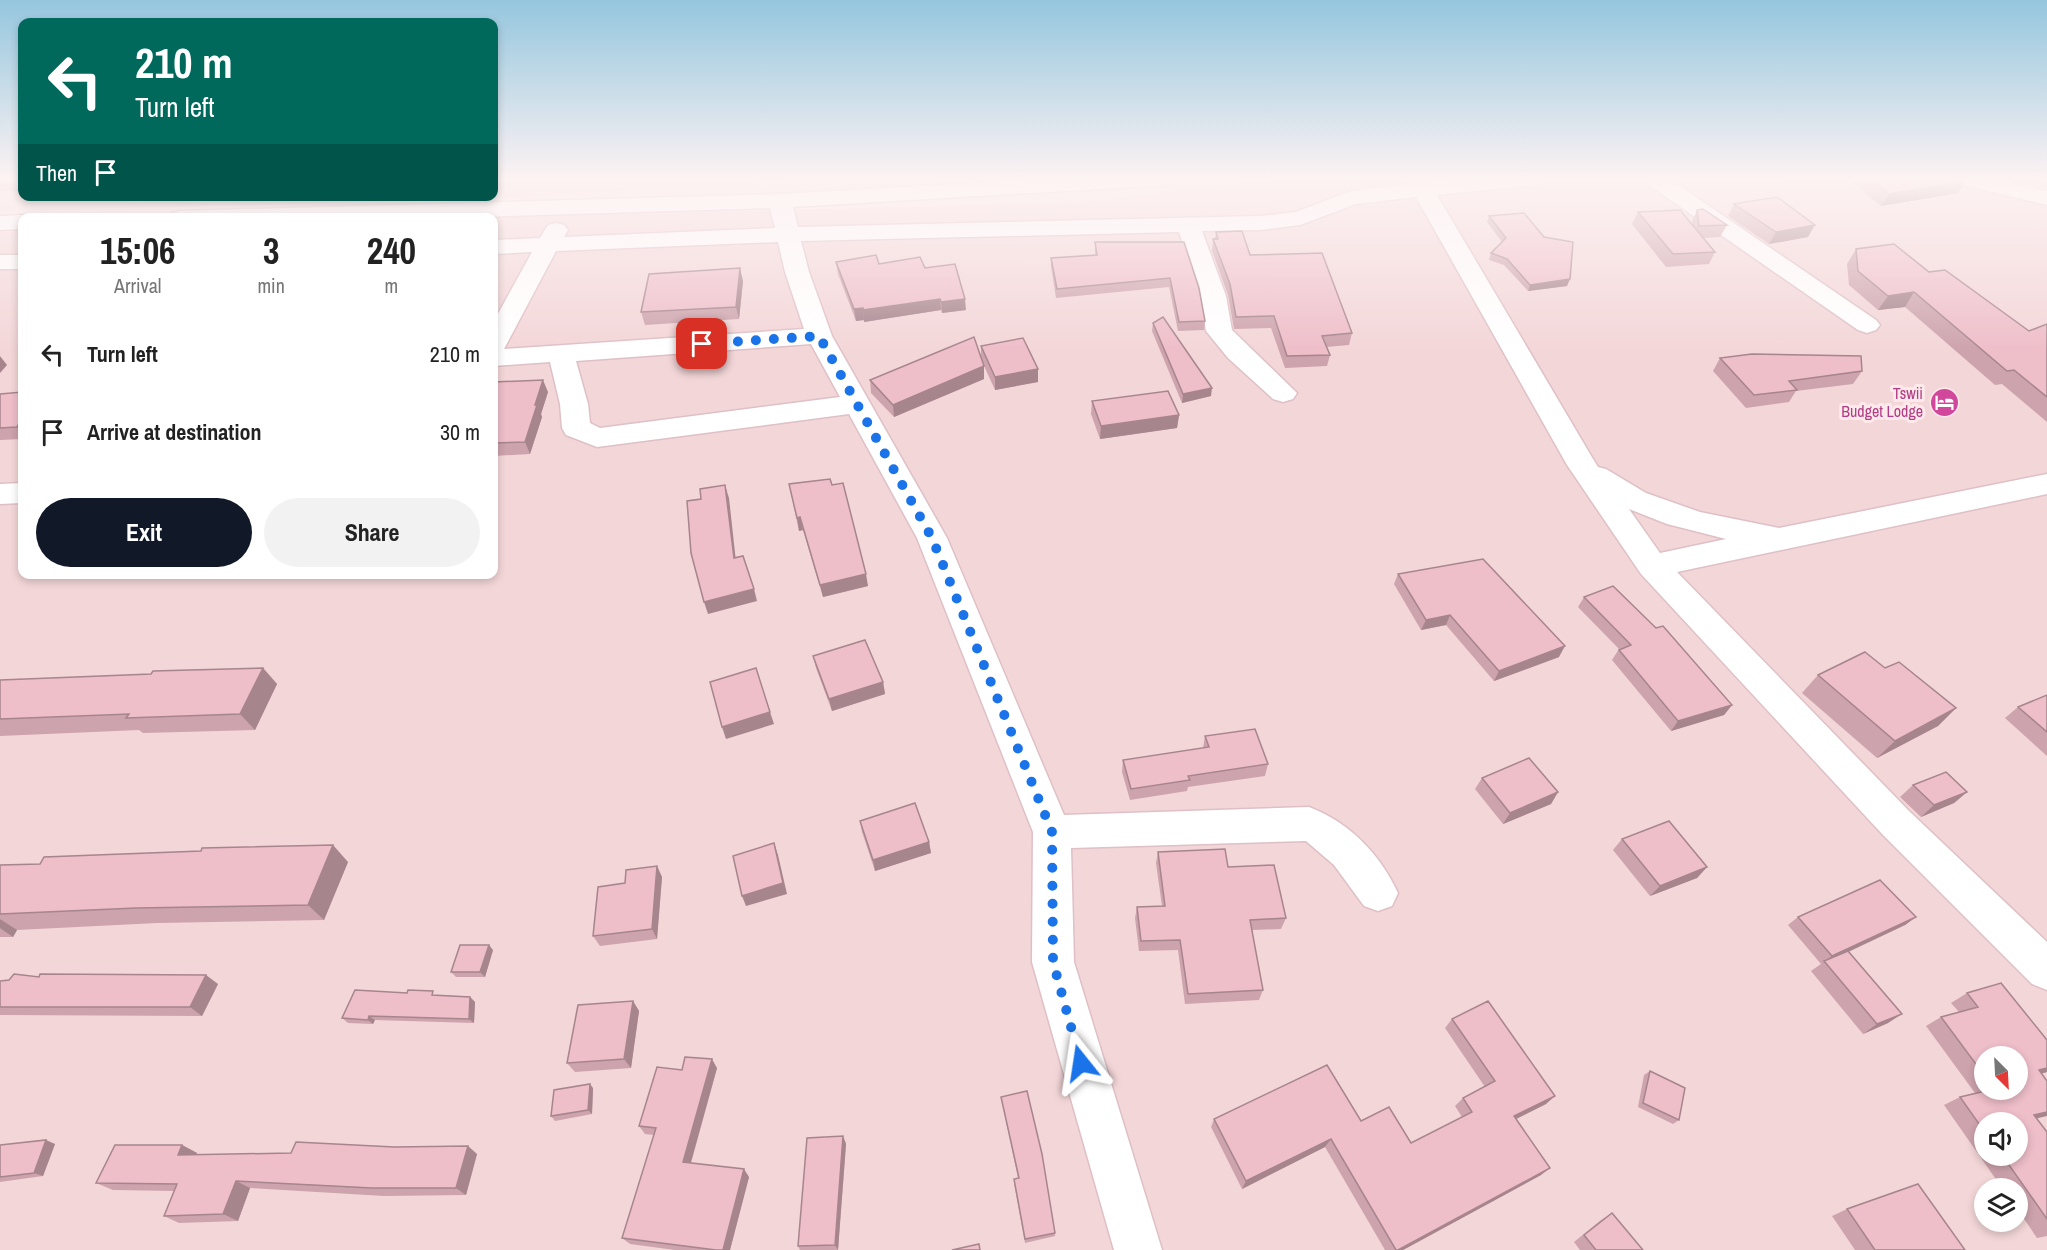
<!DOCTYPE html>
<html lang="en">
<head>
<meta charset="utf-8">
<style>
  :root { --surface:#fff; --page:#f2f2f2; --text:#222; --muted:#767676; --accent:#111827 }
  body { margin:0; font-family:"Archivo Narrow",sans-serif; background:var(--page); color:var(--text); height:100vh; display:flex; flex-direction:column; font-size:22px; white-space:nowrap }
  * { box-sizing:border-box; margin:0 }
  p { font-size:20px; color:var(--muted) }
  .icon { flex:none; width:33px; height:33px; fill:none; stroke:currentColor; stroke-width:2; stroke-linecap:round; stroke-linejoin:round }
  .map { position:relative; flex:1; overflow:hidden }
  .details { position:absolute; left:18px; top:213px; width:480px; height:366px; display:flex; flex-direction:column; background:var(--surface); border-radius:12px; box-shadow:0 3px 9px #0003 }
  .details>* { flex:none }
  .top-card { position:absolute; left:18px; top:18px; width:480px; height:183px; border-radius:12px; box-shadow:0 3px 9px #0003; background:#00695c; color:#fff; overflow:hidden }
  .needle { width:39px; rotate:156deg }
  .controls { position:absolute; left:1974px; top:1046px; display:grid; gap:12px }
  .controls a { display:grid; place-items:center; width:54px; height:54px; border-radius:50%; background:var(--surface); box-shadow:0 3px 9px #0003; font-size:30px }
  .pin { position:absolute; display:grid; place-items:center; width:51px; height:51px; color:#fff; margin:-26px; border-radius:12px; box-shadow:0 3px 9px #0006 }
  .me { position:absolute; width:66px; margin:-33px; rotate:345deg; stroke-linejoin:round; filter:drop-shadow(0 0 4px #0008) }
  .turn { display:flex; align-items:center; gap:21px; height:126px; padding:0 18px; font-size:27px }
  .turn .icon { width:78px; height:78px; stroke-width:2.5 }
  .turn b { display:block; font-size:42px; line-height:51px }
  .then { display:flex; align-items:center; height:57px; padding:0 18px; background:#0003; gap:12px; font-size:22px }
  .eta { display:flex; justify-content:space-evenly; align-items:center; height:102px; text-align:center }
  .eta b { font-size:36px; font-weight:700; line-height:42px }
  .cta { display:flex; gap:12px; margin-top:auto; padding:12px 18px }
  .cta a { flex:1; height:69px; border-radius:36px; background:var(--accent); color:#fff; font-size:24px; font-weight:700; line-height:69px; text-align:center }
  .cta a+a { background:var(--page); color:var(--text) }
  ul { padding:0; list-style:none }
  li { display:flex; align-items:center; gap:18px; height:78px; padding:0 18px }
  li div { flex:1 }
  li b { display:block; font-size:22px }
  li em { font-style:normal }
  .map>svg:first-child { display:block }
  .residential { fill:#f3d6d8; fill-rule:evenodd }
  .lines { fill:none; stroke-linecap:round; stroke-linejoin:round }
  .minor-casing { stroke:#dec0c6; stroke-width:3 }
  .minor { fill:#fff; fill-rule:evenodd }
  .wall { fill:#cda3ad; fill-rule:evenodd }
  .shaded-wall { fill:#a7858d }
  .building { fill:#eebec9; stroke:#a7858d; stroke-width:1.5 }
  .route { stroke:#1a73e8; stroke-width:10; stroke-dasharray:0 18 }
  .labels { text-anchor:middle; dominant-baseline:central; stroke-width:6; stroke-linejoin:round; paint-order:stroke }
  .hotel-label { font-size:16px; fill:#b23c85; stroke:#feeaeb; text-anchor:end }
</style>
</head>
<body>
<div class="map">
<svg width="2047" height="1250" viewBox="0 0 2047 1250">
  <rect width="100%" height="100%" fill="#fae4e5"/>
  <g class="residential">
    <polygon points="0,178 22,178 22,196 494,196 494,178 849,178 471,200 0,211"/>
    <path d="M 1284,178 L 2047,178 L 2047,1250 L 0,1250 L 0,232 L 22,231 L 22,574 L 494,574 L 494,218 L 1087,202 ZM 1984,1056 L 2018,1056 L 2018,1089 L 1984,1089 ZM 1984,1122 L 2018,1122 L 2018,1155 L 1984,1155 ZM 1984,1188 L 2018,1188 L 2018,1221 L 1984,1221 Z"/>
  </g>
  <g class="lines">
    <defs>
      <g id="minor">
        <path d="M 1063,178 L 1179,178 L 1176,183 L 1168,185 L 793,207 L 798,227 L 1260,216 L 1296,212 L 1351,191 L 1406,184 L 1402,178 L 1425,178 L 1429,182 L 1473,178 L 1545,178 L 1542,183 L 1534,185 L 1437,195 L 1593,459 L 1598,467 L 1606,469 L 1646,493 L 1700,512 L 1779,528 L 2047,474 L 2047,494 L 1677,572 L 1909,811 L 2047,942 L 2047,990 L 2032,984 L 1883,835 L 1641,574 L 1567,465 L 1416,197 L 1356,204 L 1300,225 L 1260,230 L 1202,231 L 1226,296 L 1232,330 L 1297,393 L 1293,399 L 1283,402 L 1273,399 L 1228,358 L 1206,331 L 1200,296 L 1179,232 L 801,241 L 809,272 L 832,336 L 947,538 L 1064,815 L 1309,807 C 1349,822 1380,854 1398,893 L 1392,906 L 1378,911 L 1364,906 L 1334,865 L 1306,841 L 1071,848 L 1074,962 L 1162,1250 L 1114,1250 L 1032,962 L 1033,832 L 917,538 L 849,414 L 597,447 L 566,435 L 562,428 L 560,404 L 550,362 L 494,366 L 494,321 L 532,252 L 494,254 L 494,240 L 540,238 L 548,225 L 556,223 L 564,225 L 568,230 L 564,237 L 775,228 L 770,208 L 441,218 L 169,218 L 172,213 L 180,211 L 780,194 ZM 778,242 L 785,272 L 804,329 L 504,349 L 556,251 ZM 811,344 L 840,397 L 600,428 L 590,423 L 588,404 L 576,361 ZM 1629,509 L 1667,524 L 1726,539 L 1660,553 Z"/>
        <polygon points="1643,178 1668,178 1876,320 1880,325 1876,330 1867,333 1858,330 1646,183"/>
        <polygon points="1952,178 1989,178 2047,191 2047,205 1955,183"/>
        <polygon points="22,215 31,218 22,218 22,229 0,230 0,216"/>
        <rect x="0" y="255" width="22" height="14"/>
        <polygon points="22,483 22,503 0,504 0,484"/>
      </g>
    </defs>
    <use href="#minor" class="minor-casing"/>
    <use href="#minor" class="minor"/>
  </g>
  <g class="wall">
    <rect x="0" y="177" width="22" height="14"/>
    <polygon points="1858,177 1965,177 1958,193 1881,206 1854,184"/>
    <polygon points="1734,204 1808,237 1769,244 1728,216"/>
    <polygon points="1697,210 1727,225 1720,237 1703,238 1715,252 1709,264 1666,267 1632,224 1638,212 1691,224"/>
    <polygon points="1489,216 1567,286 1528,291 1504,265 1489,260 1491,253 1502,242 1487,222"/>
    <polygon points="1216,232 1250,255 1352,333 1349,345 1326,347 1330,355 1327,366 1285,368 1271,328 1234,329 1228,295 1212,251 1213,239 1215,239"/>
    <polygon points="1095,242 1184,242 1205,321 1204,330 1178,331 1169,287 1056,298 1051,267 1051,258 1095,256"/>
    <polygon points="1856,249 1929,272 2029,331 2047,324 2047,422 2002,384 1995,385 1905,307 1878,310 1849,285 1847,264"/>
    <polygon points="836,262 925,268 966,310 942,313 941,310 864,322 864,320 856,321 838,274"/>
    <polygon points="743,281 739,319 645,325 641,312"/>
    <polygon points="1153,323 1211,396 1182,403 1152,331"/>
    <polygon points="981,346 1038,382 995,390 981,359"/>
    <polygon points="1720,358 1862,371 1853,384 1796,391 1789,402 1746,408 1713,371"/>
    <polygon points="984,379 894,417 871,393 870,380"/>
    <polygon points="494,382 548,392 541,414 542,417 530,454 494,456"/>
    <polygon points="22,392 22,439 0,440 0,394"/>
    <polygon points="1092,401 1179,415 1177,428 1100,439 1091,414"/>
    <polygon points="789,484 832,485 868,586 823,597 803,530 799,531"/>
    <polygon points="1398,574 1559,657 1494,681 1446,625 1421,630 1394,584"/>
    <polygon points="1584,597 1732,705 1724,715 1671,731 1612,660 1619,649 1578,607"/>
    <polygon points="813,656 883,682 885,694 832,711 816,668"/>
    <polygon points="263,668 277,684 255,730 143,733 139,730 0,736 0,680 151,674"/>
    <polygon points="1885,668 1956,708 1938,726 1877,758 1802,693 1818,675"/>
    <polygon points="2047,695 2047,756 2005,718 2018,707"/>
    <polygon points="1205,736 1268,764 1265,776 1188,787 1187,791 1130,800 1122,772 1123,760 1203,748"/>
    <polygon points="1482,778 1558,792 1551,804 1503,824 1475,789"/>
    <polygon points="1913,785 1967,792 1954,803 1921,817 1900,797"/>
    <polygon points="860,821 929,842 931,853 875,871 862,832"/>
    <polygon points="1622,839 1707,867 1697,878 1650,896 1613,850"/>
    <polygon points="1158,852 1228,867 1286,918 1281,929 1252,930 1263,990 1259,1000 1185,1004 1178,950 1139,951 1135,918 1137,907 1162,906 1156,863"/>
    <polygon points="348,862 324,920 157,923 17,930 13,937 0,937 0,865"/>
    <polygon points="657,866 662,877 657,939 600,946 593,936"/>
    <polygon points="1798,917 1916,917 1905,925 1849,951 1888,1023 1863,1034 1811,971 1821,964 1788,925"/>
    <polygon points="493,950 485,977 456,977 451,972"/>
    <polygon points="39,977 218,984 202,1016 0,1015 0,981"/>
    <path d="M 1967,993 L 2047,1040 L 2047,1072 L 2041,1074 L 2037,1119 L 2047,1132 L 2047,1236 L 2037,1238 L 2018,1210 L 2018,1188 L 2002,1188 L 1944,1105 L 1960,1097 L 1975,1093 L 1926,1026 L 1941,1017 L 1959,1012 L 1951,1003 ZM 1984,1056 L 2018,1089 L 1984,1089 ZM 1984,1122 L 2018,1155 L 1984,1155 Z"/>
    <polygon points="437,995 470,997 475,1002 474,1023 375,1020 373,1024 348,1023 342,1018"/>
    <polygon points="633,1001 639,1011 631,1068 575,1072 567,1063"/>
    <polygon points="1452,1019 1546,1104 1516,1119 1541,1175 1403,1250 1385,1250 1325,1147 1242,1189 1211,1127 1214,1119 1361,1121 1411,1143 1462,1117 1455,1106 1463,1098 1485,1087 1445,1028"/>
    <polygon points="717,1068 691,1163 749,1177 730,1250 675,1250 630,1244 622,1238 654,1135 645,1134 639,1126 682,1070"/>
    <polygon points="1650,1071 1679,1120 1673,1124 1638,1107 1644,1075"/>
    <polygon points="593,1088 592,1114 555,1121 551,1116"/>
    <polygon points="1001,1097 1055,1233 1055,1236 1025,1243 1014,1183 1014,1179 1018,1178"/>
    <polygon points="843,1136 846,1144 838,1250 800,1250 798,1246"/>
    <polygon points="55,1144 43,1176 0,1182 0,1145"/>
    <polygon points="182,1145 197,1153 196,1155 477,1154 466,1195 384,1196 250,1188 238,1221 179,1223 164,1216 174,1191 113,1190 96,1183"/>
    <polygon points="1847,1209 1965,1250 1855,1250 1832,1216"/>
    <polygon points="1612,1213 1643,1250 1580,1250 1574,1242 1601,1220"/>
  </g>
  <g class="shaded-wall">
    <polygon points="1966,181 1958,193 1881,206 1889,194"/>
    <polygon points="1815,225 1808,237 1769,244 1776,232"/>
    <polygon points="740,268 743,281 739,319 736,307"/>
    <polygon points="1570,279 1567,286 1528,291 1530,285"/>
    <polygon points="1914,292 1905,307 1878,310 1888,296"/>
    <polygon points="940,299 941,310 864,322 863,310"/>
    <polygon points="965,299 966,310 942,313 941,302"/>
    <polygon points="863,308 864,320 856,321 854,309"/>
    <polygon points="0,356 7,365 0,373"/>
    <polygon points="984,366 984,379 894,417 893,405"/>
    <polygon points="1038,369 1038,382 995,390 995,377"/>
    <polygon points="543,380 548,392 541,414 542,417 530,454 525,442 535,405"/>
    <polygon points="1212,388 1211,396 1182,403 1183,394"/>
    <polygon points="1179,415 1177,428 1100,439 1101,426"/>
    <polygon points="22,419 22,433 17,427"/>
    <polygon points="725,485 729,498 737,571 734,558"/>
    <polygon points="800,517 803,530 799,531 797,518"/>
    <polygon points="866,574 868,586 823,597 820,585"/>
    <polygon points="754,589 757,601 708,614 704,602"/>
    <polygon points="1450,615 1446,625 1421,630 1426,620"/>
    <polygon points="1565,646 1559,657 1494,681 1499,671"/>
    <polygon points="263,668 277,684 255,730 240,714"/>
    <polygon points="883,682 885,694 832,711 829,699"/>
    <polygon points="1732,705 1724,715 1671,731 1678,721"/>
    <polygon points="1956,708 1938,726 1877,758 1895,741"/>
    <polygon points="770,712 774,724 726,739 722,727"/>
    <polygon points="1558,792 1551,804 1503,824 1510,813"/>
    <polygon points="1967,792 1954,803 1921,817 1934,805"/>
    <polygon points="929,842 931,853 875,871 873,860"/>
    <polygon points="774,843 778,855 787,894 746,906 742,896"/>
    <polygon points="333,845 348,862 324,920 308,905"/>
    <polygon points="657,866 662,877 657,939 652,929"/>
    <polygon points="1707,867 1697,878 1650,896 1660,886"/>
    <polygon points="1916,917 1905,925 1825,963 1824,962 1832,956"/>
    <polygon points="0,919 17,930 13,937 0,928"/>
    <polygon points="489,945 493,950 485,977 480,972"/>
    <polygon points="206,975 218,984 202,1016 190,1007"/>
    <polygon points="470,997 475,1002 474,1023 469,1019"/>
    <polygon points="633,1001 639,1011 631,1068 624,1059"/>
    <polygon points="1902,1014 1888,1023 1863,1034 1877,1024"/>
    <polygon points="369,1016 375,1020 373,1024 368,1020"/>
    <polygon points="712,1059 717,1068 689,1169 683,1162"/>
    <polygon points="2047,1068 2047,1072 2021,1079 2039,1070"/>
    <polygon points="590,1084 593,1088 592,1114 588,1110"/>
    <polygon points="1555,1096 1546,1104 1506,1124 1514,1116"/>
    <polygon points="2047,1112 2047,1116 2018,1123 2034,1115"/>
    <polygon points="843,1136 846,1144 838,1250 835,1245"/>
    <polygon points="1331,1139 1325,1147 1242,1189 1246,1181"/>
    <polygon points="46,1140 55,1144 43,1176 34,1173"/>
    <polygon points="182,1145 197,1153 193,1163 178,1155"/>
    <polygon points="468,1146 477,1154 466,1195 456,1188"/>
    <polygon points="1550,1168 1541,1175 1403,1250 1398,1250"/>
    <polygon points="744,1169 749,1177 730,1250 723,1250"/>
    <polygon points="236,1181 250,1188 238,1221 223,1214"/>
  </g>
  <g class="building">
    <polygon points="1868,177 1965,177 1966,181 1889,194"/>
    <polygon points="1777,197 1815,225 1776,232 1734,204"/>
    <polygon points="1703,209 1727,225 1699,226 1697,210"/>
    <polygon points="1680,210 1715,252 1673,254 1638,212"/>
    <polygon points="1524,213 1544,237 1573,242 1570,279 1530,285 1507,259 1491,253 1506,238 1489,216"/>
    <polygon points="1242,231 1250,255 1322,253 1352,333 1322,336 1330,355 1287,356 1274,316 1236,317 1230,284 1213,239 1218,239 1216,232"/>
    <polygon points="1095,242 1184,242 1199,288 1205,321 1179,322 1170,278 1057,289 1051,258 1097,255"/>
    <polygon points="1894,244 1929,272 1945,270 2029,331 2047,324 2047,397 2014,370 2007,371 1914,292 1888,296 1858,271 1856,249"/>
    <polygon points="876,255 879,264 920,257 925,268 955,264 965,299 941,302 940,299 863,310 863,308 854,309 836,262"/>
    <polygon points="740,268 736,307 641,312 649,274"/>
    <polygon points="1163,317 1212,388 1183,394 1153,323"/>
    <polygon points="974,337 984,366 893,405 870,380"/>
    <polygon points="1023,338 1038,369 995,377 981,346"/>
    <polygon points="1752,354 1861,356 1862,371 1789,381 1797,390 1754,395 1720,358"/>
    <polygon points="543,380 535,405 537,405 525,442 494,443 494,382"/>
    <polygon points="1168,391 1179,415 1101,426 1092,401"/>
    <polygon points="22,392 22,419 17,427 0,428 0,394"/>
    <polygon points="830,479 832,485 843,483 866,574 820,585 800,517 797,518 789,484"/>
    <polygon points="725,485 734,558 743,556 754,589 704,602 691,553 687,501 701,499 700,489"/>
    <polygon points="1483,559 1565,646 1499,671 1450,615 1426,620 1398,574"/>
    <polygon points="1613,586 1656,628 1663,626 1732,705 1678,721 1619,650 1631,645 1584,597"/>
    <polygon points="865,640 883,682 829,699 813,656"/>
    <polygon points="1865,652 1885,668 1899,662 1956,708 1895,741 1818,675"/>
    <polygon points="263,668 240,714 126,718 129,714 0,719 0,680 151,674 153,671"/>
    <polygon points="756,668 770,712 722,727 710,682"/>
    <polygon points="2047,695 2047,732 2018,707"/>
    <polygon points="1255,729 1268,764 1188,776 1190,780 1131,789 1123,760 1209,747 1205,736"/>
    <polygon points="1529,758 1558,792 1510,813 1482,778"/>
    <polygon points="1946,772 1967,792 1934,805 1913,785"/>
    <polygon points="915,803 929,842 873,860 860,821"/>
    <polygon points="1669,821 1707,867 1660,886 1622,839"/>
    <polygon points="774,843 783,883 742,896 733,856"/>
    <polygon points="333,845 308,905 136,908 0,914 0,865 40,864 44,857 201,851 202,848"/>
    <polygon points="1225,849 1228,867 1274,865 1286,918 1250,920 1263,990 1188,994 1180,940 1141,941 1137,907 1165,906 1158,852"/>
    <polygon points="657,866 652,929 593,936 598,887 625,883 626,870"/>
    <polygon points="1880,880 1916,917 1832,956 1798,917"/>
    <polygon points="460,945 489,945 480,972 451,972"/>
    <polygon points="1848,951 1902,1014 1877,1024 1824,961"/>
    <polygon points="14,974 39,977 40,974 206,975 190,1007 0,1007 0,981 9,980"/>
    <polygon points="2001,983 2047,1040 2047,1068 2039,1070 2047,1081 2047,1112 2034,1115 2047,1132 2047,1219 2002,1155 2018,1155 2018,1122 1984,1122 1984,1131 1960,1097 1994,1089 2018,1089 2018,1056 1984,1056 1984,1075 1941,1017 1978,1007 1967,993"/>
    <polygon points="355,990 407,993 408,990 433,991 432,995 470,997 469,1019 369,1016 368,1020 342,1018"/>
    <polygon points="633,1001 624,1059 567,1063 578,1005"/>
    <polygon points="1488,1001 1555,1096 1514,1116 1550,1168 1398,1250 1396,1250 1331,1139 1246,1181 1214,1119 1327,1065 1361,1121 1389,1107 1411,1143 1472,1112 1463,1098 1495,1081 1452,1019"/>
    <polygon points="685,1057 712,1059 683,1162 744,1169 723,1250 716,1250 622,1238 656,1128 639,1126 657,1067 682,1070"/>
    <polygon points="1650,1071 1685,1088 1679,1120 1643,1103"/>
    <polygon points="590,1084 588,1110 551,1116 554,1090"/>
    <polygon points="1027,1091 1042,1154 1055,1233 1025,1239 1014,1179 1019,1178 1001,1097"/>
    <polygon points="843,1136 835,1245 798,1246 807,1138"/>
    <polygon points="46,1140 34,1173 0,1177 0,1145"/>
    <polygon points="296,1142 394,1147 468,1146 456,1188 372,1188 236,1181 223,1214 164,1216 177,1184 96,1183 115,1145 182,1145 178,1155 291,1153"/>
    <polygon points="1918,1184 1965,1250 1875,1250 1847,1209"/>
    <polygon points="1612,1213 1643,1250 1596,1250 1584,1235"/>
    <polygon points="979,1244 980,1250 952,1250"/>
  </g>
  <linearGradient id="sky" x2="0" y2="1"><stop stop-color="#95c6de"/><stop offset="0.51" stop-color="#fdf3f3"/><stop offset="1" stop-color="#fdf3f3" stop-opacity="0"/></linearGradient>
  <rect width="2047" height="352" fill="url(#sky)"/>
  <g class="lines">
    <polyline class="route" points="702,344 819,336 932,538 1052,832 1053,962 1081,1063"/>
  </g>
  <defs>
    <symbol id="hotel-disc" viewBox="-11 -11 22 22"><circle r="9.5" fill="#d1479c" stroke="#feeaeb"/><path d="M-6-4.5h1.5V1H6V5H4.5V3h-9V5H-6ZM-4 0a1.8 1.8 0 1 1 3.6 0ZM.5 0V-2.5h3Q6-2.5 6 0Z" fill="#fff"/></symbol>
  </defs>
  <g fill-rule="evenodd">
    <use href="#hotel-disc" x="1928" y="386" width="33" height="33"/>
  </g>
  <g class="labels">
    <g class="hotel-label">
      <text x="1923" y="393">Tswii<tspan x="1923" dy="18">Budget Lodge</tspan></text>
    </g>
  </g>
</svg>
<div class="controls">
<a><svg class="needle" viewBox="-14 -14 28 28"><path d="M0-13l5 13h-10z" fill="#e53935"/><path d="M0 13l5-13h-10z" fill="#767676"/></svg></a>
<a><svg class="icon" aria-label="sound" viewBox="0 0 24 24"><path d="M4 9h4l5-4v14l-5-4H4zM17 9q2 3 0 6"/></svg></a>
<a><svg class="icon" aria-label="layers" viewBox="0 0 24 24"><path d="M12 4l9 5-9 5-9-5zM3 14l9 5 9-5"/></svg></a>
</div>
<div class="pin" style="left:702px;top:344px;background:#d93025"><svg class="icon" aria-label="arrive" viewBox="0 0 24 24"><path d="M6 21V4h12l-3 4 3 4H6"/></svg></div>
<svg class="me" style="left:1081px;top:1063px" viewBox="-20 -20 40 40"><path d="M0-17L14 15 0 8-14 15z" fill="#1a73e8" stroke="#fff" stroke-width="4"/></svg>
<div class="top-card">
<div class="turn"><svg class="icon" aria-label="left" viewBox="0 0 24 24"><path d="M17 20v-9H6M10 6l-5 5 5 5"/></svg><div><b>210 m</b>Turn left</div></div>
<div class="then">Then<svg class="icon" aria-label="arrive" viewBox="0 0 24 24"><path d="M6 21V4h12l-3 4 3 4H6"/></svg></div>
</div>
<section class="details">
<div class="eta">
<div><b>15:06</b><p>Arrival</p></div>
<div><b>3</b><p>min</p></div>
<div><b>240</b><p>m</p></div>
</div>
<ul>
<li><svg class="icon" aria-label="left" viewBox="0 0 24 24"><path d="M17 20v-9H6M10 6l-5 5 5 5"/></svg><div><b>Turn left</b></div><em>210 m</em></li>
<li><svg class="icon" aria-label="arrive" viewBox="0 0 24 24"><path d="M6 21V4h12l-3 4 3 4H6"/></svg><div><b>Arrive at destination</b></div><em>30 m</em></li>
</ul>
<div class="cta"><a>Exit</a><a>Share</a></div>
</section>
</div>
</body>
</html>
